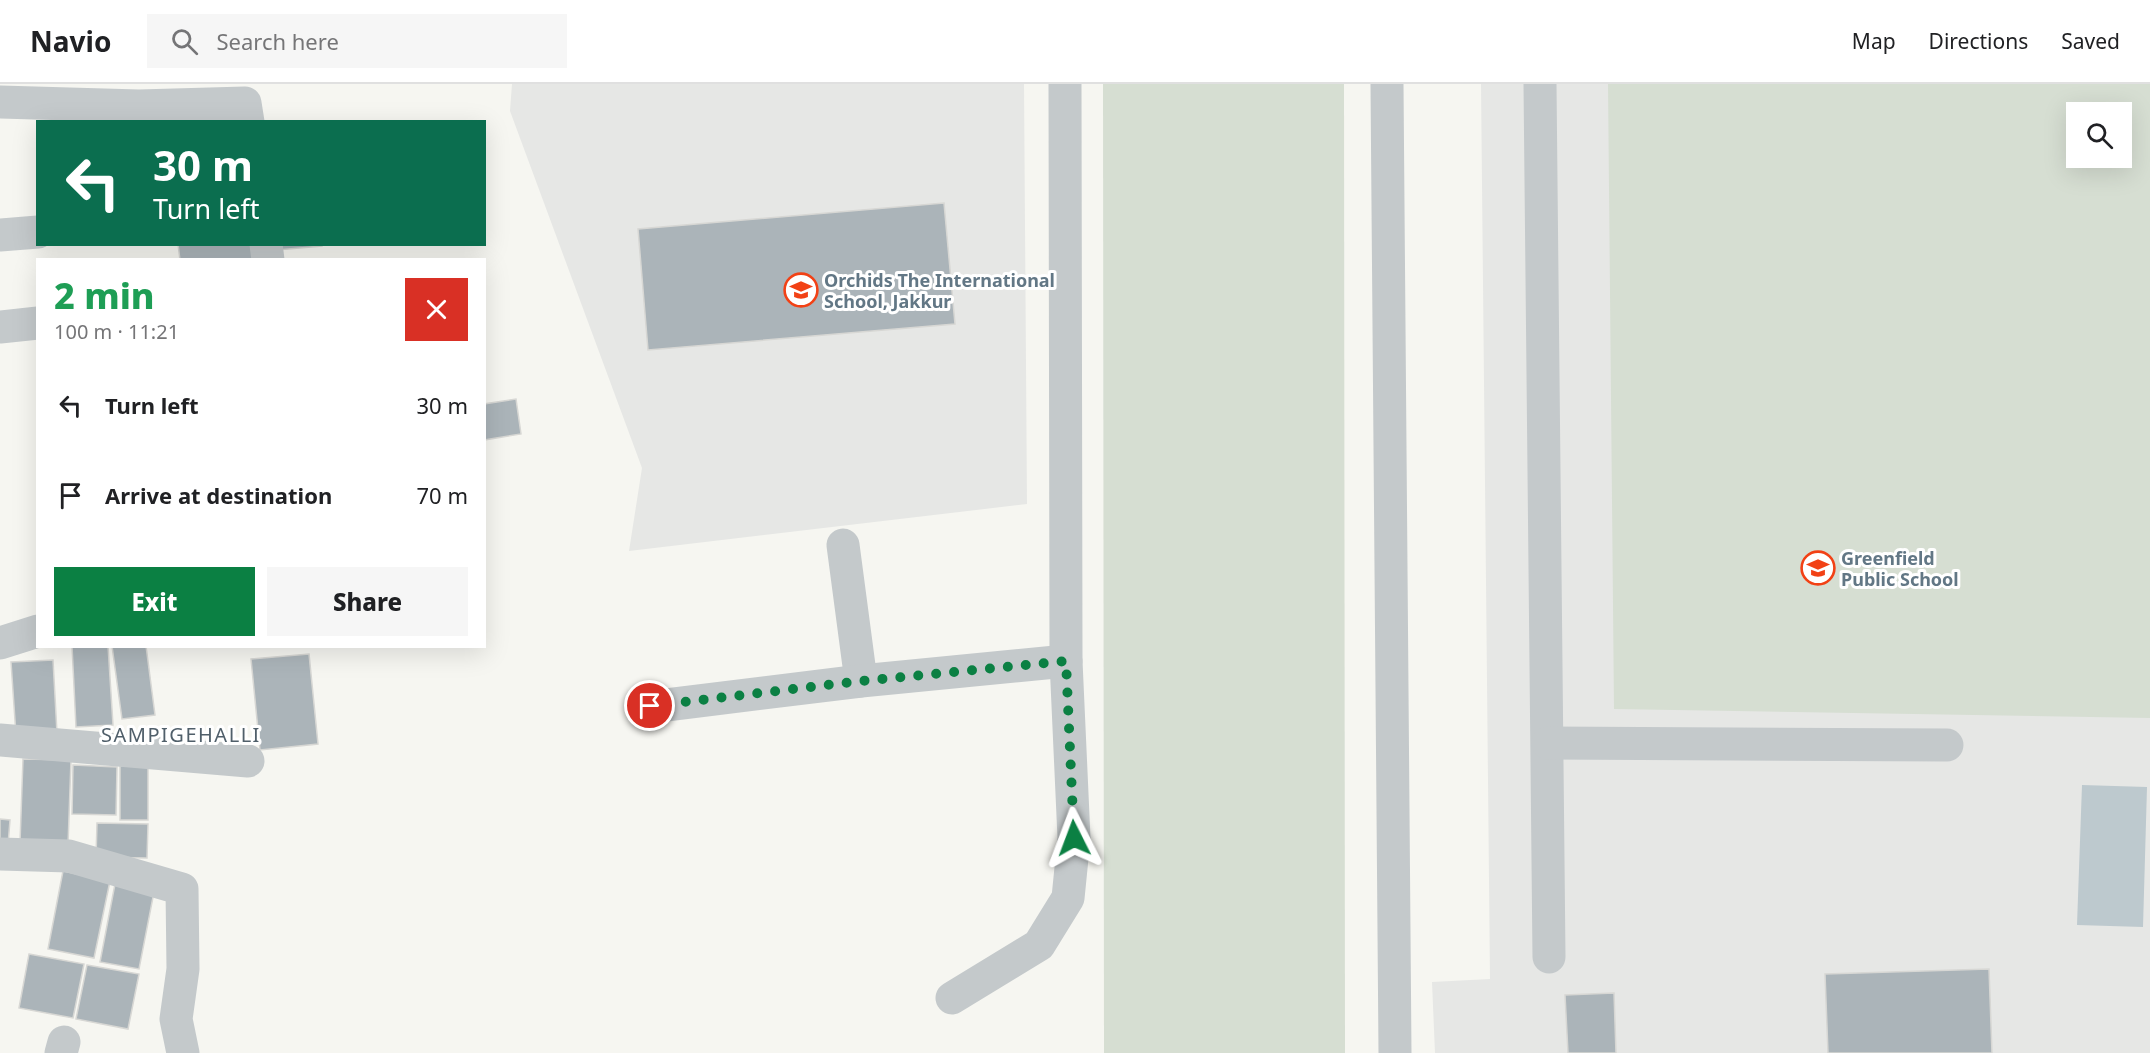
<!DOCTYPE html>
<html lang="en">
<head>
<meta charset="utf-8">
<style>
  :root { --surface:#fff; --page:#f6f6f6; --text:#202124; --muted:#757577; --line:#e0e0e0; --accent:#0b8043 }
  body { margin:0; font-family:"Noto Sans",sans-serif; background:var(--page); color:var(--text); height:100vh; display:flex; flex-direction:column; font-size:22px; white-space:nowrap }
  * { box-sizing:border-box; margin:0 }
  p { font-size:20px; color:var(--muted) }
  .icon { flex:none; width:33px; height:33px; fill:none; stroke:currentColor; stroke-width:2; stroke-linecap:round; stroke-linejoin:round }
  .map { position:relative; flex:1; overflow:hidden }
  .panel { position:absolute; left:36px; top:174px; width:450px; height:390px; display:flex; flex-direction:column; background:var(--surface); border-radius:0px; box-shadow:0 6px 24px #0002 }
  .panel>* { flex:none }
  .top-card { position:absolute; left:36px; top:36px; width:450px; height:126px; border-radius:0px; box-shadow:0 6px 24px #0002; background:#0b6e4f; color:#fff; overflow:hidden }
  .buttons { position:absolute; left:2066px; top:18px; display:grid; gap:12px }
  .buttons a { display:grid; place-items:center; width:66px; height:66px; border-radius:0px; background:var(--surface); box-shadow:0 6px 24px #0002; font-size:30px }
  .pin { position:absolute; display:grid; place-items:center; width:51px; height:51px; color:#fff; margin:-26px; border:3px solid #fff; border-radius:50%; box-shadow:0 2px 6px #0007 }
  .me { position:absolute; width:66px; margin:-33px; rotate:357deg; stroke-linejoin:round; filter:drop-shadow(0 0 4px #0008) }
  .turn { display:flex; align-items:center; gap:21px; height:126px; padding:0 18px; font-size:27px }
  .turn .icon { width:78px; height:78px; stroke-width:2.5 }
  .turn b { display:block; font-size:42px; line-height:51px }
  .round { display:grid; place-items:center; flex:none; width:63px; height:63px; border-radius:0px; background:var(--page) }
  .head { display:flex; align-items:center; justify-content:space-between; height:102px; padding:0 18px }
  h1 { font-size:36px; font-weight:800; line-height:45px; color:#1e9e55 }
  .button { display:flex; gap:12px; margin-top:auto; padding:12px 18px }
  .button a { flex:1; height:69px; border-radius:0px; background:var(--accent); color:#fff; font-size:24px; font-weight:800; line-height:69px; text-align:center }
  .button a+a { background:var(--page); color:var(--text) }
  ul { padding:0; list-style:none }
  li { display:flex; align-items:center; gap:18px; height:90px; padding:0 18px }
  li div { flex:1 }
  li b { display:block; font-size:22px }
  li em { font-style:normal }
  header { display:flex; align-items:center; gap:36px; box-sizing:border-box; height:84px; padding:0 30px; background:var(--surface); border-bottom:2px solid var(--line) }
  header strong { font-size:28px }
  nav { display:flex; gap:33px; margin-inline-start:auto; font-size:21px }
  .search { width:420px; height:54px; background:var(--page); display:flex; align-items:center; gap:15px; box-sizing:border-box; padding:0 21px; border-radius:0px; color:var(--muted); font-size:22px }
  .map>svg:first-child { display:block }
  .built { fill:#e6e7e5; fill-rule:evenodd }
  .green { fill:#d6ded2; fill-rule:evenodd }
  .water { fill:#bdc9ce }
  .building { fill:#abb4b9; stroke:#d7d7d4; stroke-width:1.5 }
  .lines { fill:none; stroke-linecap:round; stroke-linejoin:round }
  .minor { stroke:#c4c9cb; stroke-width:33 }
  .route { stroke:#0b8043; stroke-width:10; stroke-dasharray:0 18 }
  .labels { text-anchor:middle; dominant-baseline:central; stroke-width:6; stroke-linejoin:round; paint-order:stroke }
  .poi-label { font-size:18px; font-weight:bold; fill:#627785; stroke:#fff; text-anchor:start }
  .neighbourhood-label { font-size:20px; letter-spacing:1.5px; fill:#505f6a; stroke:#fff }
</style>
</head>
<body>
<header>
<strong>Navio</strong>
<div class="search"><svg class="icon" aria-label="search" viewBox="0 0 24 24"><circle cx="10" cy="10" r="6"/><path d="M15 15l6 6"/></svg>Search here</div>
<nav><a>Map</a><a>Directions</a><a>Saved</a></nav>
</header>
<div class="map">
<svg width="2150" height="969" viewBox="0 0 2150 969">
  <rect width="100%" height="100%" fill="#f6f6f1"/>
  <g class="built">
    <polygon points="512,0 1024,0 1027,420 629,467 642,384 510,27"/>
    <path d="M 1481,0 L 2150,0 L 2150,969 L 1435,969 L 1432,898 L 1490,895 ZM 2076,28 L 2121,28 L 2121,74 L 2076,74 Z"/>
  </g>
  <g class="green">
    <polygon points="1103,0 1344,0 1345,969 1104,969"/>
    <path d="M 1608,0 L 2150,0 L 2150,634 L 1614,625 ZM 2076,28 L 2121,28 L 2121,74 L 2076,74 Z"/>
  </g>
  <polygon class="water" points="2082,701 2147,703 2143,843 2077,841"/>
  <g class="building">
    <polygon points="944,119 955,240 648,266 638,145"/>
    <polygon points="178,160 253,160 255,176 180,176"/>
    <polygon points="277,160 322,160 322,162 277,166"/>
    <polygon points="516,315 521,350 484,356 484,320"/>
    <polygon points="72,562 108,562 113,641 76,643"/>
    <polygon points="112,562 146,562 155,631 122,635"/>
    <polygon points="309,570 318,660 260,666 251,575"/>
    <polygon points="53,576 57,649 16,651 11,578"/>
    <polygon points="23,675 71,676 68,761 20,759"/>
    <polygon points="73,681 117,683 116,731 72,730"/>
    <rect x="120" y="682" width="28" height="54"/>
    <polygon points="0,735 10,736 8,761 0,761"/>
    <polygon points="97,739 148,740 147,774 96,773"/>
    <polygon points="63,787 110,797 94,874 48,865"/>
    <polygon points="115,800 154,808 139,885 100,878"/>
    <polygon points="29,870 84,880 73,934 19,924"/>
    <polygon points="87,881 139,890 128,945 76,935"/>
    <polygon points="1989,885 1992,969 1828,969 1825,890"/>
    <polygon points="1614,909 1616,969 1568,969 1565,911"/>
  </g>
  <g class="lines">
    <g class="minor">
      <polyline points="1387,0 1395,969"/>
      <polyline points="1540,0 1549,873"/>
      <polyline points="0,18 139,22 245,19 248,38"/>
      <polyline points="0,151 38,148"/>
      <polyline points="266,160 268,176"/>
      <polyline points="0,243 38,239"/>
      <polyline points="843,461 861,597"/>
      <polyline points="0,559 38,547"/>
      <polyline points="650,623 861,597 1066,577"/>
      <polyline points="0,656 248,677"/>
      <polyline points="1548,659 1947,661"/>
      <polyline points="0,770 69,772 182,805 183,885 176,935 183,969"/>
      <polyline points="952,914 1039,861 1068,814 1074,754 1066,577 1065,0"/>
      <polyline points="61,969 64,958"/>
    </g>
  </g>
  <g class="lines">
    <polyline class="route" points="650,622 861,597 1066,577 1074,754"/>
  </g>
  <defs>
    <symbol id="school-ring" viewBox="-11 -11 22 22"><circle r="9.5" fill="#fff" stroke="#f24115" stroke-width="1.5"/><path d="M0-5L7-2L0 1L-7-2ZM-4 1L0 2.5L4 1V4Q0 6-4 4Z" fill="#f24115"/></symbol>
  </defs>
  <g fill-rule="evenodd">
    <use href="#school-ring" x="782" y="187" width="38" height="38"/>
    <use href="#school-ring" x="1799" y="465" width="38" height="38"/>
  </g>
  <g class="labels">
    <g class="poi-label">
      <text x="824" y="196">Orchids The International<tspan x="824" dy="21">School, Jakkur</tspan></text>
      <text x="1841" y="474">Greenfield<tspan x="1841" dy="21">Public School</tspan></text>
    </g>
    <g class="neighbourhood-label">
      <text x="181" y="650">SAMPIGEHALLI</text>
    </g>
  </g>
</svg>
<div class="buttons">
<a><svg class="icon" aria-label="search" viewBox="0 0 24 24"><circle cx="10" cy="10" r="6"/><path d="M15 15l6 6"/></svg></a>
</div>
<div class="pin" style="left:650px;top:622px;background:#d93025"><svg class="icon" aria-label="arrive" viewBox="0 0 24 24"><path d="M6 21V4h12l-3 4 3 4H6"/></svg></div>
<svg class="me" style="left:1074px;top:754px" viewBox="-20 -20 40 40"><path d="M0-17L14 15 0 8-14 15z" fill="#0b8043" stroke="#fff" stroke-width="4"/></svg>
<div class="top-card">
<div class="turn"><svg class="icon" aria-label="left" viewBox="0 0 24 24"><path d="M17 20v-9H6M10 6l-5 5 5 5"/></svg><div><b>30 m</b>Turn left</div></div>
</div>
<section class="panel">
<div class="head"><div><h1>2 min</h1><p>100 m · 11:21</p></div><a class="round" style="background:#d93025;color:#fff"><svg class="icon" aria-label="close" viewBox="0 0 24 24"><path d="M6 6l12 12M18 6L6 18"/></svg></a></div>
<ul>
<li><svg class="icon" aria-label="left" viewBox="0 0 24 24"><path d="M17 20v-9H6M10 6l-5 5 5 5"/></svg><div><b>Turn left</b></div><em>30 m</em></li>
<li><svg class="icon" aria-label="arrive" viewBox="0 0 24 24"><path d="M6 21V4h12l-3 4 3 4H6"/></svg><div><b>Arrive at destination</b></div><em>70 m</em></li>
</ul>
<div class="button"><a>Exit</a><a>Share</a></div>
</section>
</div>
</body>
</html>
